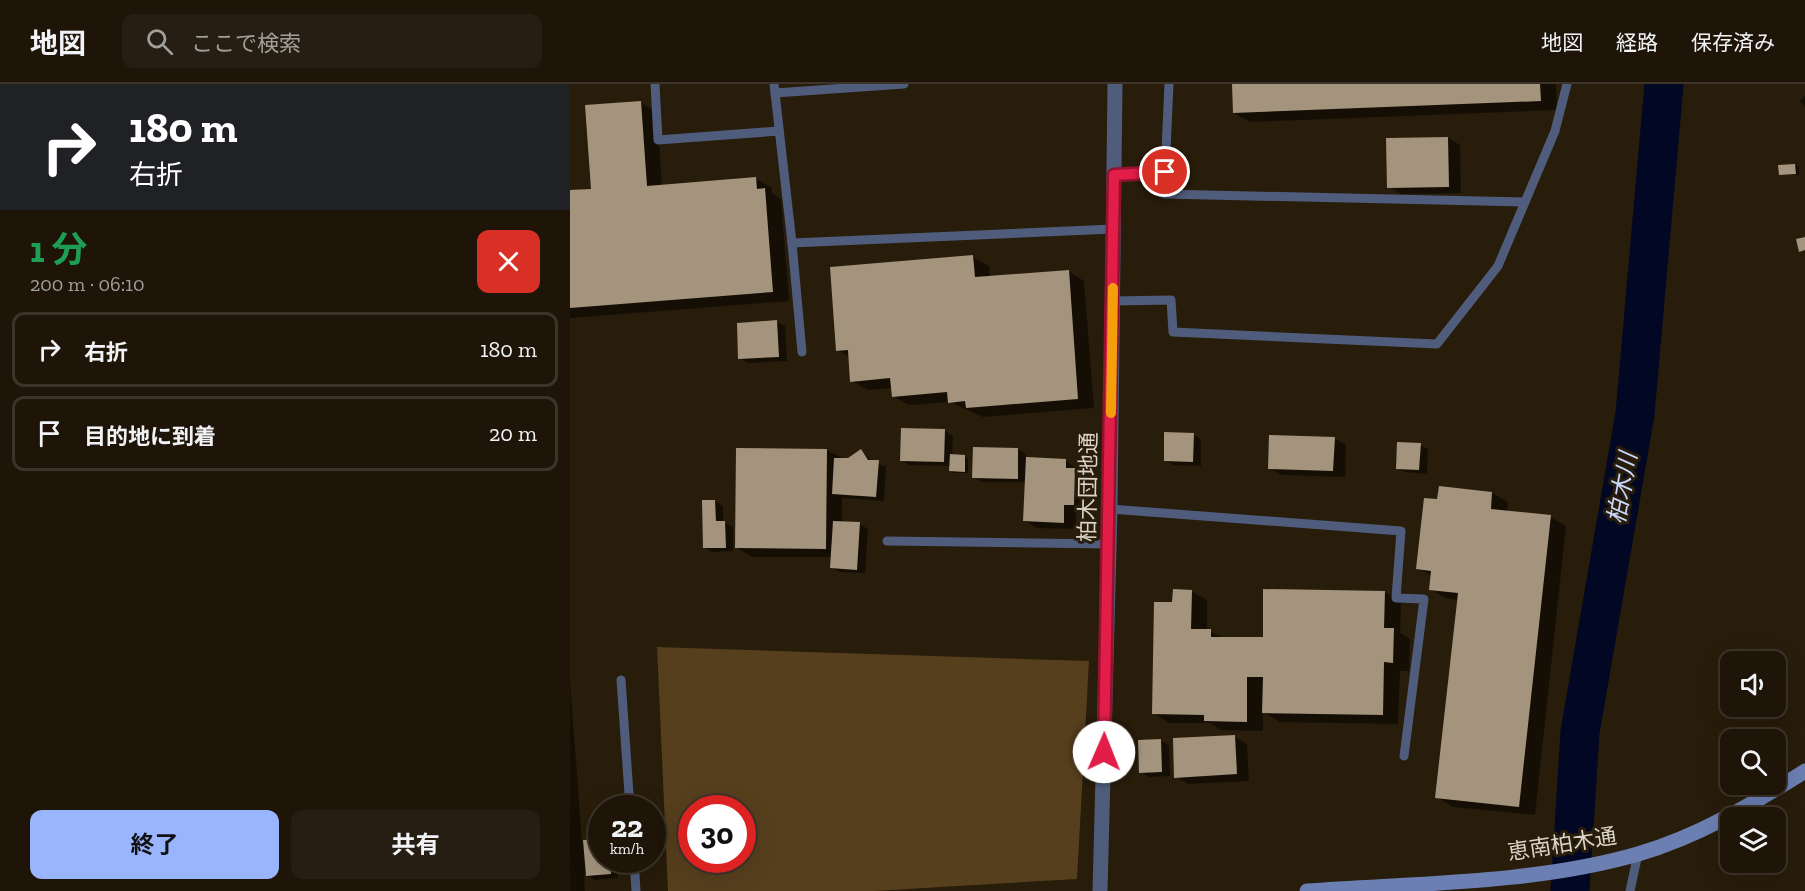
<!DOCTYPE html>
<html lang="ja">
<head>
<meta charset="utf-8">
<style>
  :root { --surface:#1e1508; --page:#261e12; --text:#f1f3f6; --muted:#a19f9c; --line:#3c3429; --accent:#99b5fd }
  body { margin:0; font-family:"Zilla Slab","Noto Sans JP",serif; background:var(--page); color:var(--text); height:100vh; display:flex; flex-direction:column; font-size:22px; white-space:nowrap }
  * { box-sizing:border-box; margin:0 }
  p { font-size:20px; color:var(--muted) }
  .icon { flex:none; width:33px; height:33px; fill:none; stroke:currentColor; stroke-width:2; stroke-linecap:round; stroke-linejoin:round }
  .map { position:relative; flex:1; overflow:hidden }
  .panel { display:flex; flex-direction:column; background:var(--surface); width:570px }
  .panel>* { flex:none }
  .banner { background:#202124; color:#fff; overflow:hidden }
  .fabs { position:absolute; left:1150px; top:567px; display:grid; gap:12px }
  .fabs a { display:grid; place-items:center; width:66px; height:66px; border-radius:12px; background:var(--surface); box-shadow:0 6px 24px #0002,0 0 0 2px var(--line); font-size:30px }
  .speed { position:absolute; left:18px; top:711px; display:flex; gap:12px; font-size:30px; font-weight:700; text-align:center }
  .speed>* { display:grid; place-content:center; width:78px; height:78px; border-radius:50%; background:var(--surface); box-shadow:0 6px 24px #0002,0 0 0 2px var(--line); line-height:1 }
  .speed small { font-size:15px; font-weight:400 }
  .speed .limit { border:9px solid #d22; background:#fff; color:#111 }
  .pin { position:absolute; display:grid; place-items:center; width:51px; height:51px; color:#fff; margin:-26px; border:3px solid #fff; border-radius:50%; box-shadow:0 2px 6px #0007 }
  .me { position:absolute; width:66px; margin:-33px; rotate:1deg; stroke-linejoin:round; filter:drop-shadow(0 0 4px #0008) }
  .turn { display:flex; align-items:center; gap:21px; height:126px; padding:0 30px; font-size:27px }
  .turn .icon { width:78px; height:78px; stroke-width:2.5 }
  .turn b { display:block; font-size:42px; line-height:51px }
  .round { display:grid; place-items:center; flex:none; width:63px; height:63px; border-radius:12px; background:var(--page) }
  .overview { display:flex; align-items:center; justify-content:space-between; height:102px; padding:0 30px }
  h1 { font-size:36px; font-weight:700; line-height:45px; color:#1e9e55 }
  .action { display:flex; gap:12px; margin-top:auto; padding:12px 30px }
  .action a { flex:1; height:69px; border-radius:12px; background:var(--accent); color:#111; font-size:24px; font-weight:700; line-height:69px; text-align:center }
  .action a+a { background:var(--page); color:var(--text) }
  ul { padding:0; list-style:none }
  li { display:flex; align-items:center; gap:18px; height:75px; margin:0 12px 9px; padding:0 18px; border:3px solid var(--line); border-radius:12px }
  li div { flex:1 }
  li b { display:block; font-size:22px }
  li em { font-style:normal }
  header { display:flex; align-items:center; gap:36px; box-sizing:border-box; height:84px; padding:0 30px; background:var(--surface); border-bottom:2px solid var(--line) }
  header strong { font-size:28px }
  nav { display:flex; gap:33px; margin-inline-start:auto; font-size:21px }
  .search { width:420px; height:54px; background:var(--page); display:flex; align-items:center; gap:15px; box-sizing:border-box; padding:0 21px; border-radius:12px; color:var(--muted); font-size:22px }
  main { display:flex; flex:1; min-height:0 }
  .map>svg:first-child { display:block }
  .green { fill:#563f1d; fill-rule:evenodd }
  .shadow { fill:#0007 }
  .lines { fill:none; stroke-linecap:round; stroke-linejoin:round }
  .river { stroke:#020723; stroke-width:39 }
  .building { fill:#a4947e }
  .lane { stroke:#4f5c7c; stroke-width:9 }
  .street { stroke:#4f5c7c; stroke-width:15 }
  .secondary { stroke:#6b7fb2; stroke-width:15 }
  .route-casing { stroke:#92132f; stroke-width:15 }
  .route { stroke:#e11d48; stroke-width:10 }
  .slow { stroke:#f59e0b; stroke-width:10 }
  .labels { text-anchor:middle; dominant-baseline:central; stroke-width:6; stroke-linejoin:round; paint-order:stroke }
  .street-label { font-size:22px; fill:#dcd4c9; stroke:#281c0a }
  .water-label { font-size:24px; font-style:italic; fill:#c8d8fd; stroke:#281c0a }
</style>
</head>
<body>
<header>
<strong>地図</strong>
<div class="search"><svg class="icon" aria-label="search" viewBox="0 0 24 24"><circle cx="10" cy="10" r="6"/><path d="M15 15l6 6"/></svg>ここで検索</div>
<nav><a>地図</a><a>経路</a><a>保存済み</a></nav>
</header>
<main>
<section class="panel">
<div class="banner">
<div class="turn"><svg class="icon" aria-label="right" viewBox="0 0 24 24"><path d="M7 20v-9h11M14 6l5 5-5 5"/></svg><div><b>180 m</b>右折</div></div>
</div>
<div class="overview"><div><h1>1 分</h1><p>200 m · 06:10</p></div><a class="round" style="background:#d93025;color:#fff"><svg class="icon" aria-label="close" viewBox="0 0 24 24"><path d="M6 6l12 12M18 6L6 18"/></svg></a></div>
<ul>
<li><svg class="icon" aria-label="right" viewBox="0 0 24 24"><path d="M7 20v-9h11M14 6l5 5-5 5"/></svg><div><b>右折</b></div><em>180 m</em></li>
<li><svg class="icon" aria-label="arrive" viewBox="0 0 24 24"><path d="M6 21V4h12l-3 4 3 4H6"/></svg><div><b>目的地に到着</b></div><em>20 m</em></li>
</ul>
<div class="action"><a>終了</a><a>共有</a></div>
</section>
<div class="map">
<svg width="1235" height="807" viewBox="0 0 1235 807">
  <rect width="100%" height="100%" fill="#281c0a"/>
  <path class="green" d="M 87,563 L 519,577 L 507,795 L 304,807 L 98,807 ZM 122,724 L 172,724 L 172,776 L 122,776 Z"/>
  <g class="shadow">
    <polygon points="663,0 986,0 987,26 680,38 664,29"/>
    <polygon points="1235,12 1235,23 1230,17"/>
    <polygon points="71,19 87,28 92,102 186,95 202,104 202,109 211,115 219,217 0,234 0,108 22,106"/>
    <polygon points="878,54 890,61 891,109 831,110 819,103"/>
    <polygon points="1225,81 1229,83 1229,91 1210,90"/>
    <polygon points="403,173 419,182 420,193 498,187 514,197 524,324 413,333 380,318 339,321 323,312 323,304 298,306 282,297 280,273 267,266"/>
    <polygon points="207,238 215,242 217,277 178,279 170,274"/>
    <polygon points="332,346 375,347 383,352 382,372 398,374 398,389 384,389 381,387 381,382 339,381 331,376"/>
    <polygon points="623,350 631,355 631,382 604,381 596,377"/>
    <polygon points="764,354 776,361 775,393 712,391 700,384"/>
    <polygon points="850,361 858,365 857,390 835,388 827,384"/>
    <polygon points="448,365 456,370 456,375 495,376 517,393 516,428 506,427 506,445 467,444 455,437 456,398 412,398 404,394"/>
    <polygon points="256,366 278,376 291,367 303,378 316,383 314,417 272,414 272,439 290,440 298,445 295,489 270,488 262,483 262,473 182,473 166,463"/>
    <polygon points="922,409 938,418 937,428 980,433 996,442 965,731 883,723 867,713 888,516 876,514 860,505 862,492 848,484 869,417"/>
    <polygon points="145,417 153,422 153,438 163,443 163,467 142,468 134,463"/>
    <polygon points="621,507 637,516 637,546 655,554 694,555 815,508 831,518 830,549 840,555 839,587 830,587 828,640 710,638 693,628 693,647 651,646 640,639 599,639 583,629 604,519"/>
    <polygon points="0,598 12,758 32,756 32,776 47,776 48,794 25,796 14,790 15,807 0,807"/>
    <polygon points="665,653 677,660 679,697 618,700 606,693"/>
    <polygon points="591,657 599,661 600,692 579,693 571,688"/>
  </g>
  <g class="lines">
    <polyline class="river" points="1000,807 1010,648 1065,330 1094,0"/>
  </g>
  <g class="building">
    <polygon points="662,0 970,0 971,17 663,29"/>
    <polygon points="71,17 77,102 186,93 187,105 195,104 203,208 0,224 0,106 21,105 15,21"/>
    <polygon points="878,53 879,103 817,104 816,54"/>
    <polygon points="1225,80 1226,90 1209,91 1208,81"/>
    <polygon points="1235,153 1235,166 1229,168 1226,155"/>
    <polygon points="403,171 405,193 499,186 508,315 396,324 395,317 378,319 377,308 322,313 320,294 280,298 278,266 266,267 260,183"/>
    <polygon points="207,236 209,273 168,275 167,239"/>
    <polygon points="331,344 375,345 374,378 330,377"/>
    <polygon points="594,348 624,349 623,378 594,377"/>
    <polygon points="699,351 765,353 763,387 698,385"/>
    <polygon points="827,358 851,359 849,386 826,385"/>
    <polygon points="403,363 448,364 448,395 402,394"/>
    <polygon points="166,364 257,365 256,465 165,464"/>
    <polygon points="291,365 298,376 309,376 306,413 262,410 264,374 278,374"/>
    <polygon points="380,370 395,371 395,388 379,387"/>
    <polygon points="456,373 496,375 496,384 505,384 504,421 494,421 494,439 453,437"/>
    <polygon points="869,402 922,408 921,425 981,431 949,723 865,714 888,509 859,506 861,487 846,485 854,414 867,415"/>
    <polygon points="132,416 145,416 146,437 155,437 156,464 133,464"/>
    <polygon points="263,437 290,438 287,486 260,484"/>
    <polygon points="603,505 622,506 621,545 641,545 641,553 693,553 693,505 815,507 814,544 824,544 823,579 814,578 813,631 692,629 693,593 677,593 677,638 634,637 634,631 582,630 584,518 602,518"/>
    <polygon points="665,651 667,690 604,694 603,654"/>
    <polygon points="591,655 592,688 569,689 568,656"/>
    <polygon points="32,755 32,776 40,776 41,790 16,792 13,756"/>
  </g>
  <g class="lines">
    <g class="lane">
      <polyline points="85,0 88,56 209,47"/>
      <polyline points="204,0 222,159 543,145"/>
      <polyline points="599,0 594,110 955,118"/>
      <polyline points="205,9 334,0"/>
      <polyline points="544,91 595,88"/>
      <polyline points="222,159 232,268"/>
      <polyline points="543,217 601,216 603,248 867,260 928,182 985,47 997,0"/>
      <polyline points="540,425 831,447 826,514 854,515 834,672"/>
      <polyline points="317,457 539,460"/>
      <polyline points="51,596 60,724"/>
      <polyline points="64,776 66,807"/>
      <polyline points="1060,807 1068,770"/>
    </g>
    <polyline class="street" points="530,807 540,425 545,0"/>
    <path class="secondary" d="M 737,807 C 845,799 964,800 1068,770 C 1127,753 1183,720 1235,687"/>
  </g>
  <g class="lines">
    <defs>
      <polyline id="route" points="534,668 544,91 595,88"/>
    </defs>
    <use href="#route" class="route-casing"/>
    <use href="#route" class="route"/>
    <polyline class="slow" points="541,329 543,204"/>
  </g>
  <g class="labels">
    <g class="street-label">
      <text transform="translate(518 403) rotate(-89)">柏木団地通</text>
      <text transform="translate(992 760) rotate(-9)">恵南柏木通</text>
    </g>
    <g class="water-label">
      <text transform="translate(1052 404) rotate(-80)">柏木川</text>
    </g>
  </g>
</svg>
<div class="fabs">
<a><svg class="icon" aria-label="sound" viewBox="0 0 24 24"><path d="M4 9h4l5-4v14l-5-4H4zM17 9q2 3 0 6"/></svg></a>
<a><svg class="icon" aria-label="search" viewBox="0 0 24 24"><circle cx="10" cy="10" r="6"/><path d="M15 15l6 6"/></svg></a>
<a><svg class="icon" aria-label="layers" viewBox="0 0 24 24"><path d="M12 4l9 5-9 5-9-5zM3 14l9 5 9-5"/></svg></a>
</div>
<div class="speed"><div>22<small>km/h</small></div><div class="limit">30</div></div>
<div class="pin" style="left:595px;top:88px;background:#d93025"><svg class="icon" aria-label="arrive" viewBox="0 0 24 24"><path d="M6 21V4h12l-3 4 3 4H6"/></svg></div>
<svg class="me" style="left:534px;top:668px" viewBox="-20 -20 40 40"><circle r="19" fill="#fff"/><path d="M0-13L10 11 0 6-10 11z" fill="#e11d48"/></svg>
</div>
</main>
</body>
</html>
